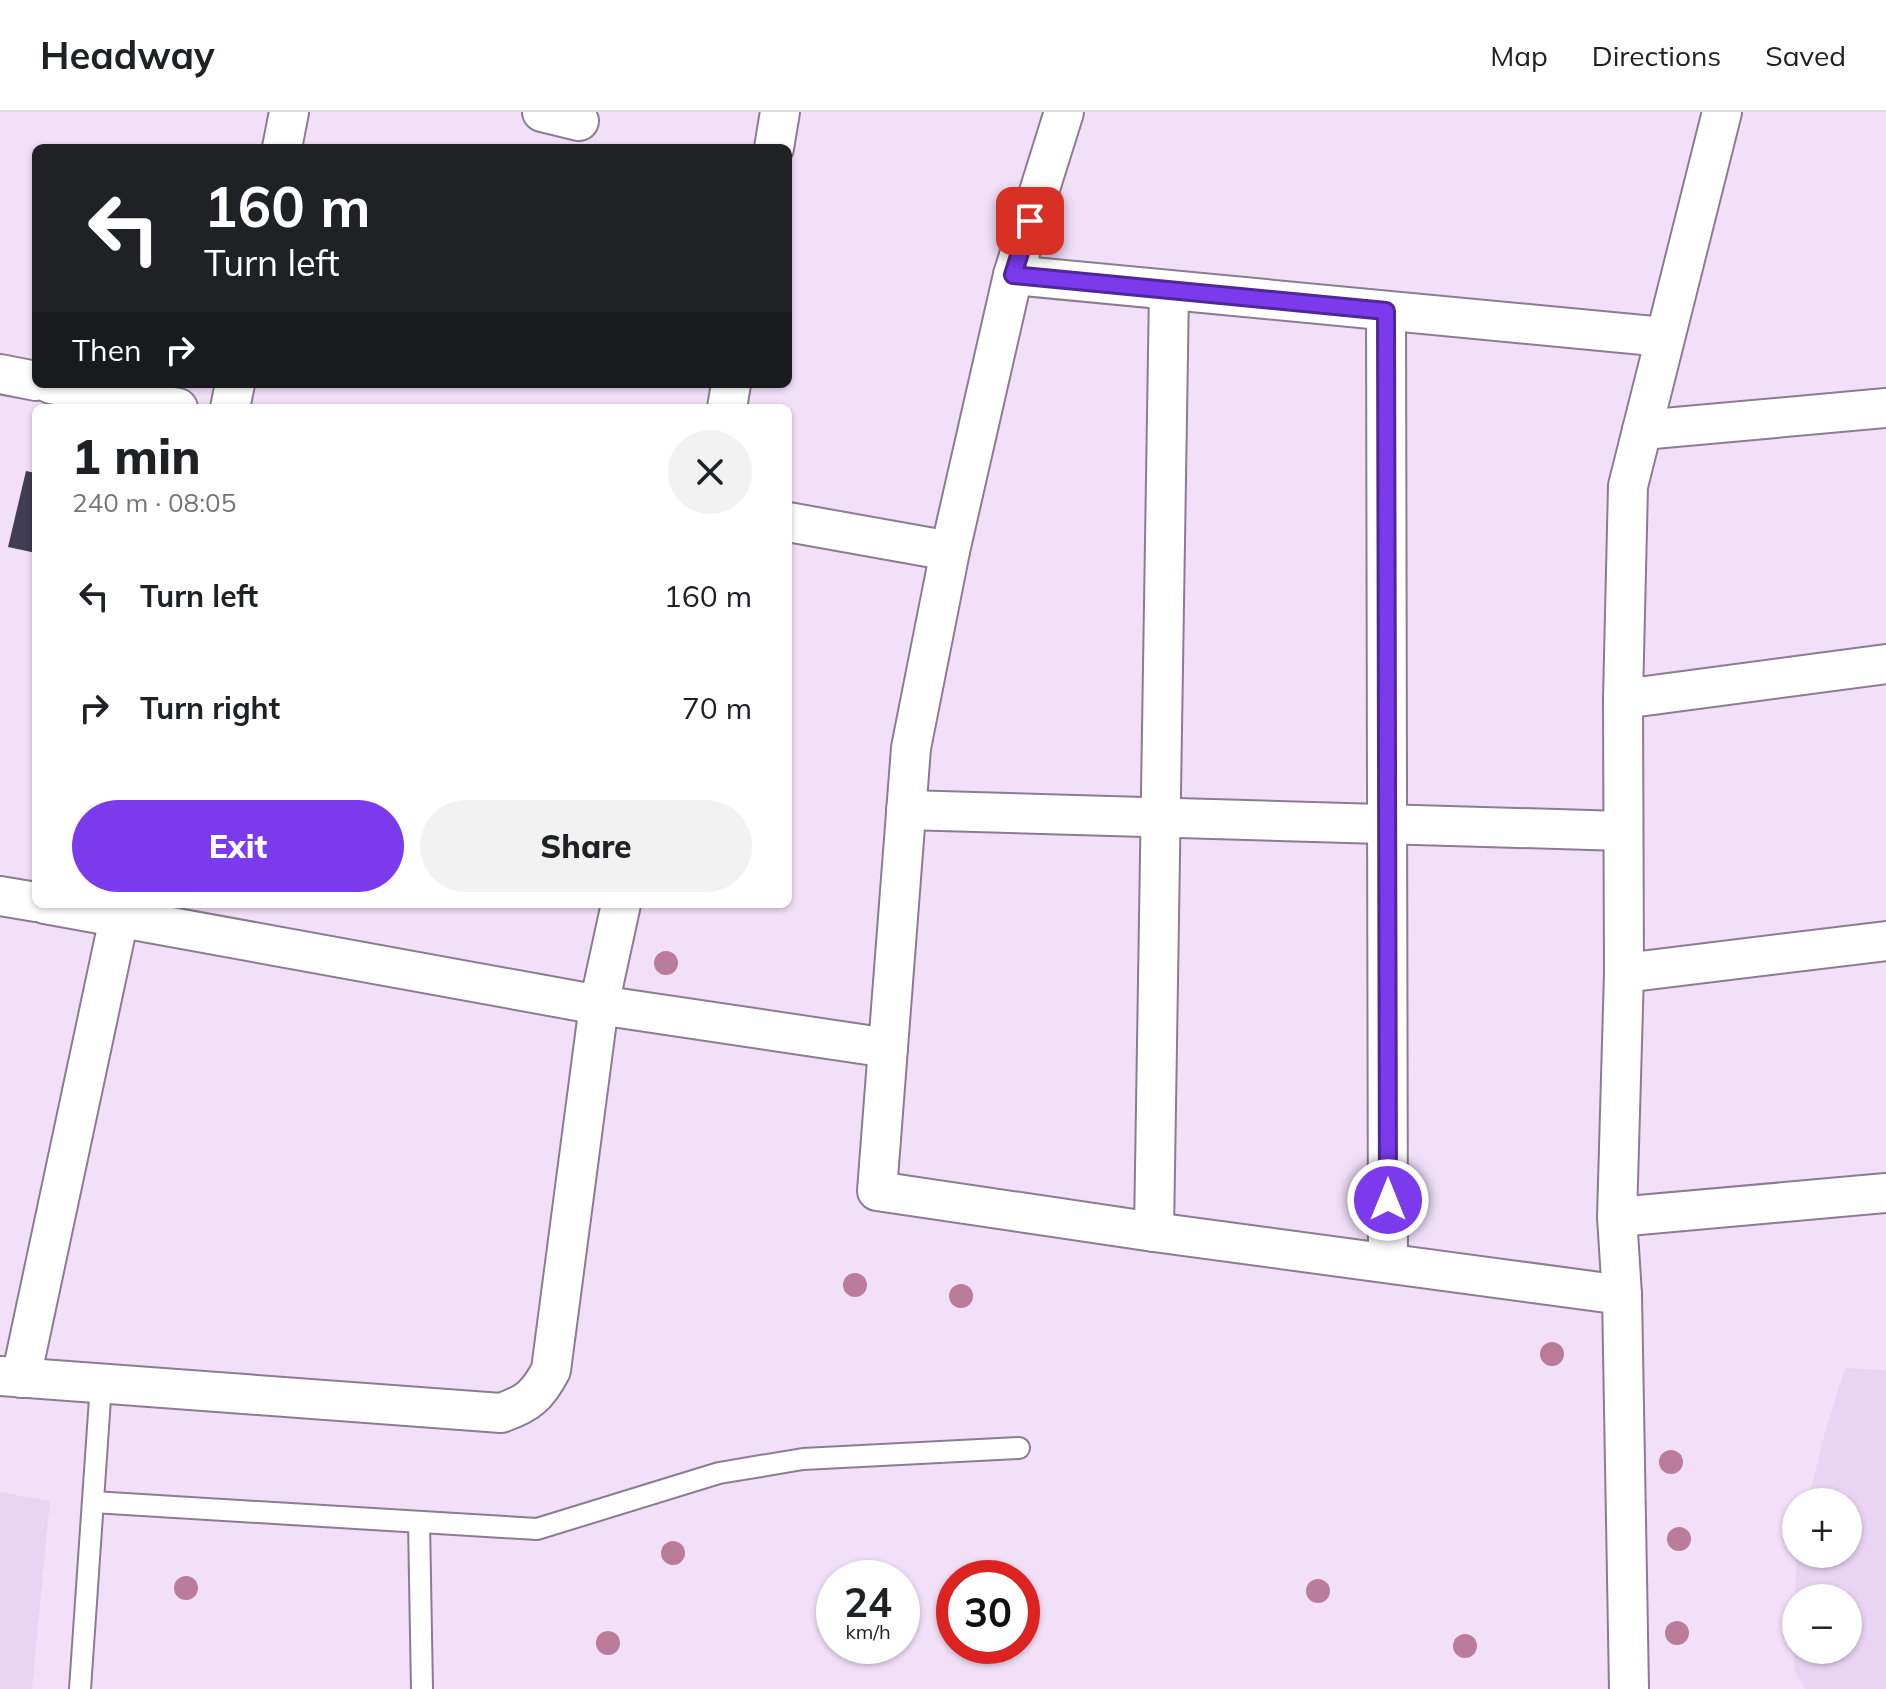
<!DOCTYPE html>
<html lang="en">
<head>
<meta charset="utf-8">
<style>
  :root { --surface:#fff; --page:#f2f2f2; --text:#202124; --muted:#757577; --line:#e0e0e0; --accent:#7c3aed }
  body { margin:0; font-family:Mulish,sans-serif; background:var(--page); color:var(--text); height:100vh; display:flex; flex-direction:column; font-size:30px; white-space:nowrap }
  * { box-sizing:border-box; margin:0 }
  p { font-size:26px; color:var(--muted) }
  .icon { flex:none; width:44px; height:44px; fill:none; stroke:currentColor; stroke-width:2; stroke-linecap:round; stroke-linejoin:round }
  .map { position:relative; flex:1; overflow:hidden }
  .sheet { position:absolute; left:32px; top:292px; width:760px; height:504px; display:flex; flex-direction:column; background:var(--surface); border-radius:12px; box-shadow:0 2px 6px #0004 }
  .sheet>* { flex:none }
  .top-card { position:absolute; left:32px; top:32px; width:760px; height:244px; border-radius:12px; box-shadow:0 2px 6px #0004; background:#202124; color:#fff; overflow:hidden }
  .tools { position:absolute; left:1782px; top:1376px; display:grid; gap:16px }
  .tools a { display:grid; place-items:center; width:80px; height:80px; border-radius:50%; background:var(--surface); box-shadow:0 2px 6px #0004; font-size:40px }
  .speed { position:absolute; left:816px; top:1448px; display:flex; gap:16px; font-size:40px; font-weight:700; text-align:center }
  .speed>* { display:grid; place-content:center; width:104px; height:104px; border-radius:50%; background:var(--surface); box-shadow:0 2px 6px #0004; line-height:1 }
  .speed small { font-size:20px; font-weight:400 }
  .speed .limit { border:12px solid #d22; background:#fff; color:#111 }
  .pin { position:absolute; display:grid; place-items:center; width:68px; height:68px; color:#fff; margin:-34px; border-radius:16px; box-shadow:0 4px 12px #0006 }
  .me { position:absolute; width:88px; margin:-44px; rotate:0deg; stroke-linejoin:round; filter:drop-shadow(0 0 6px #0008) }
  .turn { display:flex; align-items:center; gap:28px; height:168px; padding:0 40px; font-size:36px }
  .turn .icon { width:104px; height:104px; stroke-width:2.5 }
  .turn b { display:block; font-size:56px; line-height:68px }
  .then { display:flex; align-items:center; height:76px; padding:0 40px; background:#0003; gap:16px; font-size:30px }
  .round { display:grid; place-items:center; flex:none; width:84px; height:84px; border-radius:42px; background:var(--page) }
  .summary { display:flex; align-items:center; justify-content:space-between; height:136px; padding:0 40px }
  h1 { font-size:48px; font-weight:800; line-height:60px }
  .cta { display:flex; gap:16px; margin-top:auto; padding:16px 40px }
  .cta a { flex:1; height:92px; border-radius:48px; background:var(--accent); color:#fff; font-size:32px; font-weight:800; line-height:92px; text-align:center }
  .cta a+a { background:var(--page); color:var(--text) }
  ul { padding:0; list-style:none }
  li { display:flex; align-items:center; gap:24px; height:112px; padding:0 40px }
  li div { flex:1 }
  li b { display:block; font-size:30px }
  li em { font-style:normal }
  header { display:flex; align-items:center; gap:48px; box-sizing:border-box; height:112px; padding:0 40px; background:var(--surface); border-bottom:2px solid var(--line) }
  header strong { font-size:38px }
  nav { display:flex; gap:44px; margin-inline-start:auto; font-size:28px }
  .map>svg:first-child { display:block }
  .built { fill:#ead4f3; fill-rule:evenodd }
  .building { fill:#413d53 }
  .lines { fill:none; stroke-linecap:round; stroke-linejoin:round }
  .service-casing { stroke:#8c7c92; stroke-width:24 }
  .minor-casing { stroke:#8c7c92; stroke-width:42 }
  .service { stroke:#fff; stroke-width:20 }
  .minor { stroke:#fff; stroke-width:38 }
  .tree { fill:#ba7c9a }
  .route-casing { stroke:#51269a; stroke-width:20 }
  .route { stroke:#7c3aed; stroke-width:14 }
</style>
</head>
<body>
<header>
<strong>Headway</strong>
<nav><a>Map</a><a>Directions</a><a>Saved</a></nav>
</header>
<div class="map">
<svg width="1886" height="1577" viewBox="0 0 1886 1577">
  <rect width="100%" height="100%" fill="#f2e0f9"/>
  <g class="built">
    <path d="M 1845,1256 L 1886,1258 L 1886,1577 L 1805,1577 L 1794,1558 L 1796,1442 L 1848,1442 L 1848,1390 L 1808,1390 L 1825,1320 ZM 1796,1486 L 1848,1486 L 1848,1538 L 1796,1538 Z"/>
    <polygon points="0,1380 50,1389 32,1577 0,1577"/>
  </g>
  <polygon class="building" points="26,359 36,361 36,441 8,435"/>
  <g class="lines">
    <defs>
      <g id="service">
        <polyline points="93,1390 537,1417 719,1361 803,1347 1019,1336"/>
        <polyline points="419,1410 422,1577"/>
        <polyline points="80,1577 101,1272"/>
      </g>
      <g id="minor">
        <polyline points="542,0 579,9"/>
        <polyline points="1064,0 1013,163 950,439 911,636 877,1079 1154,1120 1622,1183 1617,1105 1624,861 1623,587 1628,374 1722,0"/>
        <polyline points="282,36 289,0"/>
        <polyline points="774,36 780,0"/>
        <polyline points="1013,163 1664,225"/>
        <polyline points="1386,199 1388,1151"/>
        <polyline points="0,262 36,269"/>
        <polyline points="51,272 178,296"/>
        <polyline points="230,296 235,272"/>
        <polyline points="727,296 731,272"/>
        <polyline points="1642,318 1886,296"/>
        <polyline points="788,410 950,439"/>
        <polyline points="1623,587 1886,552"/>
        <polyline points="906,698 1623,719"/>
        <polyline points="0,784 36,790"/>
        <polyline points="45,792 599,893 888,936"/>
        <polyline points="1624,861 1886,829"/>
        <polyline points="1617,1105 1886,1081"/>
        <polyline points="1154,1120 1169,178"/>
        <polyline points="1622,1183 1629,1577"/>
        <path d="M 0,1264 L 501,1301 C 528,1292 538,1283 551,1258 L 599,893 L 621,792"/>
        <polyline points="21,1266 122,792"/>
      </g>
    </defs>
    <use href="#service" class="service-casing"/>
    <use href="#minor" class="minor-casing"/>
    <use href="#service" class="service"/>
    <use href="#minor" class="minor"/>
  </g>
  <g class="tree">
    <circle cx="666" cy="851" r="12"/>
    <circle cx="855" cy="1173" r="12"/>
    <circle cx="961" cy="1184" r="12"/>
    <circle cx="1552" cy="1242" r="12"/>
    <circle cx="1671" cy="1350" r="12"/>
    <circle cx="1679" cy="1427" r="12"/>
    <circle cx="673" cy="1441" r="12"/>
    <circle cx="186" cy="1476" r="12"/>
    <circle cx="1318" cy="1479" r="12"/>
    <circle cx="1677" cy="1521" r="12"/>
    <circle cx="608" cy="1531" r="12"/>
    <circle cx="1465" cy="1534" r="12"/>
  </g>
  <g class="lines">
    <defs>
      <polyline id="route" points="1030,109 1013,163 1386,199 1388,1088"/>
    </defs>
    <use href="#route" class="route-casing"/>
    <use href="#route" class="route"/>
  </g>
</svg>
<div class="tools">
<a>+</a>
<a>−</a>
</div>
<div class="speed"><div>24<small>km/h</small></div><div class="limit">30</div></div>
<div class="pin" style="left:1030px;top:109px;background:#d93025"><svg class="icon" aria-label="arrive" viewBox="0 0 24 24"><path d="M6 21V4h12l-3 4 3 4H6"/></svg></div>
<svg class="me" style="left:1388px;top:1088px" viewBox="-20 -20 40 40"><circle r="17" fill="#7c3aed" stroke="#fff" stroke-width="3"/><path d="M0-11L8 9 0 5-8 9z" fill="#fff"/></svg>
<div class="top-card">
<div class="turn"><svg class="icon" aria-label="left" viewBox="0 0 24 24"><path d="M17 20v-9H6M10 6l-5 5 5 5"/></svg><div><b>160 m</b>Turn left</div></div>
<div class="then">Then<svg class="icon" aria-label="right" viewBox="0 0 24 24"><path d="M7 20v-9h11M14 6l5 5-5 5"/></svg></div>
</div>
<section class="sheet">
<div class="summary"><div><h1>1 min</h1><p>240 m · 08:05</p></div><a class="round"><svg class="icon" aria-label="close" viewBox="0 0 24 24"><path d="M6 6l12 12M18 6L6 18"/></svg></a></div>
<ul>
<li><svg class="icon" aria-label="left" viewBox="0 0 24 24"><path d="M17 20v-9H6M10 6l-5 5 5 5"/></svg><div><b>Turn left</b></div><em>160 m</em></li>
<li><svg class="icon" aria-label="right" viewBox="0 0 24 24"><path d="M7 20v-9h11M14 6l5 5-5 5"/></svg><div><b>Turn right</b></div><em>70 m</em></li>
</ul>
<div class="cta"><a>Exit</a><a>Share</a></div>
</section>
</div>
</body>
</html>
